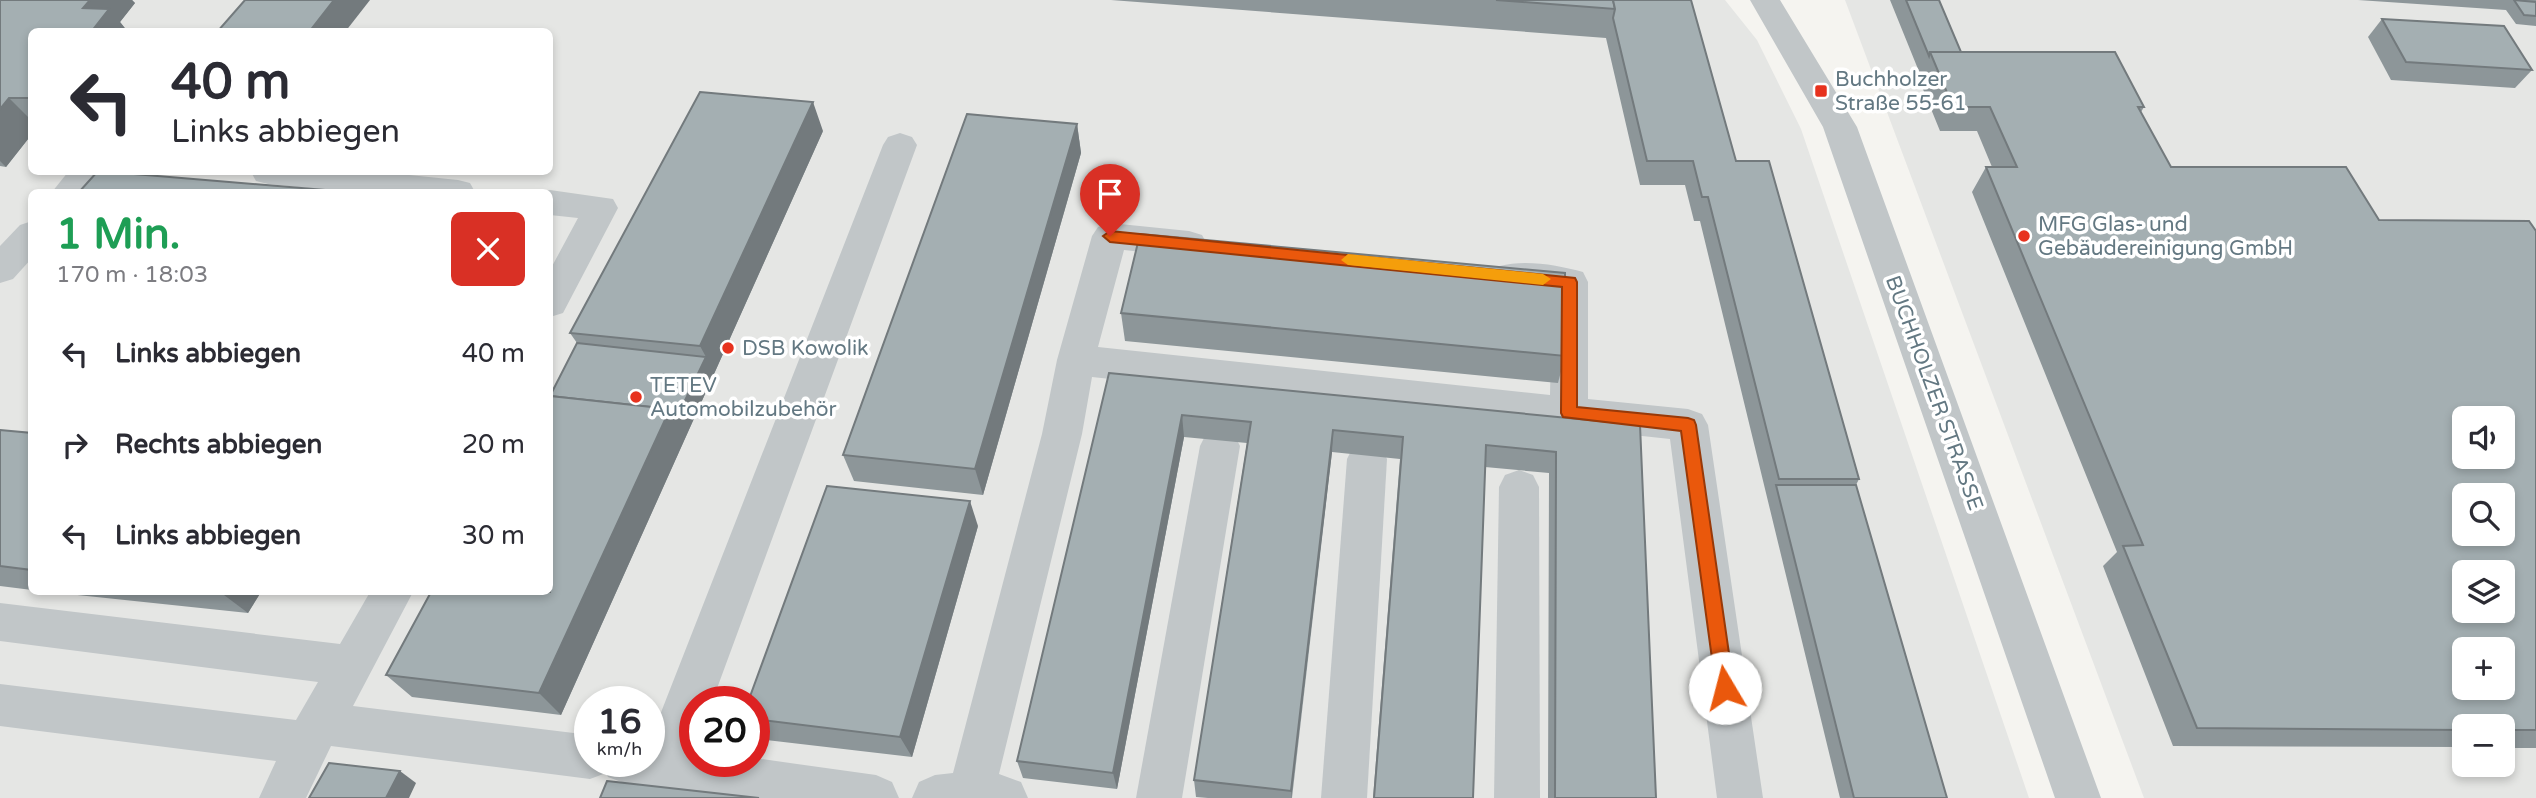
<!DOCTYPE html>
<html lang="de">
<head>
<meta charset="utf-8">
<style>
  :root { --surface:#fff; --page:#f7f7f7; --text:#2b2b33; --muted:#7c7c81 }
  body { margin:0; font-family:"Varela Round",sans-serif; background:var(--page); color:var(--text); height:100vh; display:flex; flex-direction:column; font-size:26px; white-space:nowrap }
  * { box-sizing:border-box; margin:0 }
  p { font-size:23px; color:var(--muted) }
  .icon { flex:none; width:38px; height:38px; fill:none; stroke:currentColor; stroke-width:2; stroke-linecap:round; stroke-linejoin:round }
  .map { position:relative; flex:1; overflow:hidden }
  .details { position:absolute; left:28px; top:189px; width:525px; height:406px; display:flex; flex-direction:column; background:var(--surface); border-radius:10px; box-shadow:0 4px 10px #0003 }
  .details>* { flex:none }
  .guide { position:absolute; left:28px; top:28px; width:525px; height:147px; border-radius:10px; box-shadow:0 4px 10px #0003; background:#fff; color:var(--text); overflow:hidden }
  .controls { position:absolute; left:2452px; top:406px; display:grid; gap:14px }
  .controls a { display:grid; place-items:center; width:63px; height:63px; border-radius:10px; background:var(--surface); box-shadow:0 4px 10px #0003; font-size:35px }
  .speed { position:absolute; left:574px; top:686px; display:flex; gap:14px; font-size:35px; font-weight:700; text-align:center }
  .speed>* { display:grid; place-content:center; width:91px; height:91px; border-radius:50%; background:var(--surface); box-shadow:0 4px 10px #0003; line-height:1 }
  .speed small { font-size:18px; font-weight:400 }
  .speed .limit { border:10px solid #d22; background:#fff; color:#111 }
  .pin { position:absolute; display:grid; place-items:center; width:60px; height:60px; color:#fff; margin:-72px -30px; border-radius:50% 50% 50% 0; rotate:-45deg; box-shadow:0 0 7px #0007 }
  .pin .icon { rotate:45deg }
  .me { position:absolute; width:77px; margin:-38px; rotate:352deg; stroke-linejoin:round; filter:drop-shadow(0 0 5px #0008) }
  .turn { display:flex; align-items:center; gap:24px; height:147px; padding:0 28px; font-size:32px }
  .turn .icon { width:91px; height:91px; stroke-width:2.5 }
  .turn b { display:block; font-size:49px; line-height:60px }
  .round { display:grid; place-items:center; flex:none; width:74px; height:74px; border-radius:10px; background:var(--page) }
  .headline { display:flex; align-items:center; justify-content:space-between; height:119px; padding:0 28px }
  h1 { font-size:42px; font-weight:800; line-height:52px; color:#1e9e55 }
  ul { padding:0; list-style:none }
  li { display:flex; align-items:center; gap:21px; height:91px; padding:0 28px }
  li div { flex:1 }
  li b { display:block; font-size:26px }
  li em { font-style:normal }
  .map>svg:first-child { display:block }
  .built { fill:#e5e6e4; fill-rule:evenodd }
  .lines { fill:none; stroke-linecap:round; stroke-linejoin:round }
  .minor { fill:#c1c6c8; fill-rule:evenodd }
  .wall { fill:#8d9699 }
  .shaded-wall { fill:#737a7d }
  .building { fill:#a4afb2; stroke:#737a7d; stroke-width:2; fill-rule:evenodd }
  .route { fill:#ea580c; stroke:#983908; stroke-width:2 }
  .slow { fill:#f59e0b }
  .poi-dot { fill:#e7321e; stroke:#fff; stroke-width:2.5 }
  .labels { text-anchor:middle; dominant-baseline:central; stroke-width:7; stroke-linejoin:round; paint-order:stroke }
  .poi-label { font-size:21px; fill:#637882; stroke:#fff; text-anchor:start }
  .street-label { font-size:21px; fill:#637882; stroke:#fff }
</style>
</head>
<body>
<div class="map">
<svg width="2536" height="798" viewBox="0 0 2536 798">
  <rect width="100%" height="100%" fill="#f5f4f0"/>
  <g class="built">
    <path d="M 0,0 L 1725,0 L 1757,40 L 1801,129 L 2029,798 L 0,798 ZM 32,32 L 550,32 L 550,172 L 32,172 ZM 32,192 L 550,192 L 550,592 L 32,592 ZM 590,702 L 649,702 L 649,761 L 590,761 ZM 695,702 L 754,702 L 754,761 L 695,761 Z"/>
    <path d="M 1845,0 L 2536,0 L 2536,798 L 2144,798 ZM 2464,418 L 2502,418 L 2502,457 L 2464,457 ZM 2464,495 L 2502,495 L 2502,534 L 2464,534 ZM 2464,572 L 2502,572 L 2502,611 L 2464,611 ZM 2464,649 L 2502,649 L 2502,688 L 2464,688 ZM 2464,726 L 2502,726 L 2502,765 L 2464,765 Z"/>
  </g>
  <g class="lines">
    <g class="minor">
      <polygon points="1750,0 1780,0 1857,127 2101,798 2055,798 1823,127"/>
      <polygon points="900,133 912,137 917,145 712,702 695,702 695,761 754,761 754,758 876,775 892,782 899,798 724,798 624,783 608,777 606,773 590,779 331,746 306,798 259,798 276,761 0,726 0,684 296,720 318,682 0,641 0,603 340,644 370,592 413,592 353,706 590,735 590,761 649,761 649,743 883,145 888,137"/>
      <polygon points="68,172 105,172 89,192 52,192"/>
      <polygon points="251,172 380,172 458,180 470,183 475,192 347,192 268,184 256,181"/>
      <polygon points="550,190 613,199 618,208 563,313 550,317 550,270 578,218 550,215 550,192 543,192"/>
      <polygon points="32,221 32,258 13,279 0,283 0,246 20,225"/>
      <path d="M 1110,223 L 1189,231 L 1202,235 L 1207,244 L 1202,253 L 1189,257 L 1124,250 L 1098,347 L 1550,395 L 1552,294 L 1500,286 L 1495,276 L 1500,266 C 1524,259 1559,265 1583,272 L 1588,282 L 1588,399 L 1688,409 L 1702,414 L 1708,425 L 1763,798 L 1717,798 L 1670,439 L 1092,377 L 1082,434 L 999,774 L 1021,782 L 1028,798 L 912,798 L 919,782 L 935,775 L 953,773 L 1042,434 L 1057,360 L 1092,236 L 1098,227 Z"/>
      <polygon points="1220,430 1234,434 1240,446 1182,798 1136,798 1200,446 1206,434"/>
      <polygon points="1367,442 1381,447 1387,459 1367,798 1321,798 1347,459 1353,447"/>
      <polygon points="1519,470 1533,475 1539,487 1540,798 1494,798 1499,487 1505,475"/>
    </g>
  </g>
  <g class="wall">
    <polygon points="0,0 132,0 135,3 120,22 128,32 32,32 32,134 6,167 0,166"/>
    <polygon points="1111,0 1691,0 1736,161 1859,479 1856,485 1947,798 1840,798 1700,221 1694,221 1685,185 1640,185 1606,38"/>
    <polygon points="1890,0 1939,0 1961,52 2144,107 2141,112 2171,167 2379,220 2536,231 2536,748 2502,748 2502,726 2464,726 2464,747 2173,746 2103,566 2117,552 1972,192 1986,167 1992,167 1977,131 1940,131 1918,77 1920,74"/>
    <polygon points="2358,0 2536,0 2536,26 2516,24 2506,10"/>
    <polygon points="2382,19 2532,70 2515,88 2391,80 2368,37"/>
    <polygon points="1077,124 1081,153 983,495 854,481 843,455"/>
    <polygon points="823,131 561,715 412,697 386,675 550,592 577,343 570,333"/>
    <polygon points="1121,313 1565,356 1558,383 1125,341"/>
    <polygon points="1109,373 1640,425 1656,798 1548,798 1549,473 1485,467 1473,798 1373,798 1400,459 1332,452 1292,798 1208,798 1196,797 1194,780 1247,443 1184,437 1117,789 1023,778 1017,761"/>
    <polygon points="0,430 32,433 32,590 0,586"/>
    <polygon points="978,526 912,757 758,739 754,734 754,702"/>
    <polygon points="49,592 261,592 248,613"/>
  </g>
  <g class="shaded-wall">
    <polygon points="90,0 132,0 135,3 120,22 128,32 91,32 83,8"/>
    <polygon points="334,0 370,0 345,32 309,32"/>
    <polygon points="9,98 32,121 32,134 6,167 0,161 0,109"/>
    <polygon points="813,102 823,131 561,715 539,693 670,409 706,357 700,346"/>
    <polygon points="1077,124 1081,153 983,495 975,469"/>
    <polygon points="1182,415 1184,437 1117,789 1113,773"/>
    <polygon points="1333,430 1332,452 1291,798 1291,791"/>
    <polygon points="970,501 978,526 912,757 900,737"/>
    <polygon points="220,592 261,592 248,613"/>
    <polygon points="400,771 416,783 409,798 386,798"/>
  </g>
  <g class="building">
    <polygon points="0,0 90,0 83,8 109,9 91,32 32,32 32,98 9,98 0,109"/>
    <polygon points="245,0 334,0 309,32 217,32"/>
    <polygon points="1496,0 1613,0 1615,9"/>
    <polygon points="1613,0 1691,0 1736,161 1769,161 1859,479 1779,479 1708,197 1702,197 1693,161 1647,161 1613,18 1615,9"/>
    <polygon points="1906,0 1939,0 1961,52 1930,52 1929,56"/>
    <polygon points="2514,0 2536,2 2536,16 2524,15"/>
    <polygon points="2382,19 2504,26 2532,70 2406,62"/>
    <path d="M 1930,52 L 2115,52 L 2144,107 L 2138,107 L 2171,167 L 2346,167 L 2379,220 L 2529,221 L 2536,231 L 2536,730 L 2502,730 L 2502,726 L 2464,726 L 2464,730 L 2197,728 L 2123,546 L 2143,545 L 1986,167 L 2017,167 L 1990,107 L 1953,107 ZM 2464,418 L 2502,418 L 2502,457 L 2464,457 ZM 2464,495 L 2502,495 L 2502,534 L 2464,534 ZM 2464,572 L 2502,572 L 2502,611 L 2464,611 ZM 2464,649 L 2502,649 L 2502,688 L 2464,688 Z"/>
    <polygon points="700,92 813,102 700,346 570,333"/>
    <polygon points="967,114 1077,124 975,469 843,455"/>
    <polygon points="97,172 110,172 349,192 79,192"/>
    <polygon points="1140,234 1565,273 1565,356 1121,313"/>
    <polygon points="577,343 706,357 676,419 670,409 550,396"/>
    <polygon points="1109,373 1640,425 1656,798 1555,798 1556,452 1486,445 1473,798 1374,798 1403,437 1333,430 1291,791 1194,780 1251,422 1182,415 1113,773 1017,761"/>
    <polygon points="550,396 670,409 539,693 386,675 431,592 550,592"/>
    <polygon points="0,430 32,433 32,570 0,566"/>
    <polygon points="1776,485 1856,485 1947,798 1854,798"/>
    <polygon points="827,486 970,501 900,737 754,719 754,702 748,702"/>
    <polygon points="329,763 400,771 386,798 309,798"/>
    <polygon points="607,781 759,798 600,798"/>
  </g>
  <polygon class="route" points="1110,231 1575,278 1577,282 1577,407 1688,418 1694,420 1696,425 1734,688 1731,694 1725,697 1718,694 1716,688 1681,431 1563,417 1561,413 1562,287 1110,242 1103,236"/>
  <polygon class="slow" points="1348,254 1543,274 1551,279 1543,285 1348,265 1341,260"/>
  <g class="poi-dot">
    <rect x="1814" y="84" width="14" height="14" rx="3.5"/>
    <circle cx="2024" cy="236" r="7"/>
    <circle cx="728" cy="348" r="7"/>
    <circle cx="636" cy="397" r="7"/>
  </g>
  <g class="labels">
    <g class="poi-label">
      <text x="1835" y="79">Buchholzer<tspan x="1835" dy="24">Straße 55-61</tspan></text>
      <text x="2038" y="224">MFG Glas- und<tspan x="2038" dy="24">Gebäudereinigung GmbH</tspan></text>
      <text x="742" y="348">DSB Kowolik</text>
      <text x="650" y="385">TETEV<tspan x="650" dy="24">Automobilzubehör</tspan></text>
    </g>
    <g class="street-label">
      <text transform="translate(1934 393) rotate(70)">BUCHHOLZER STRASSE</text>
    </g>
  </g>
</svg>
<div class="controls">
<a><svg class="icon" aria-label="sound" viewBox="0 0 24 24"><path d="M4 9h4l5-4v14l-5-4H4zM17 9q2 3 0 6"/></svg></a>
<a><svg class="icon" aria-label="search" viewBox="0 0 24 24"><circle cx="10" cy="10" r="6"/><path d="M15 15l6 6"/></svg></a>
<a><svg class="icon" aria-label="layers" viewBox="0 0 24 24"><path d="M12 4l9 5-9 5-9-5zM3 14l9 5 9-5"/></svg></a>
<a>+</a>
<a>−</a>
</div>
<div class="speed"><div>16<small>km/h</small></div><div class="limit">20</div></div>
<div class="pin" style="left:1110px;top:236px;background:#d93025"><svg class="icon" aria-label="arrive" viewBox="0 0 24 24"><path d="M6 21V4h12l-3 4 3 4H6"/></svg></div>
<svg class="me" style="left:1725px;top:688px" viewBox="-20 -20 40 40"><circle r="19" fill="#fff"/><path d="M0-13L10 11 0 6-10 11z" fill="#ea580c"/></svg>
<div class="guide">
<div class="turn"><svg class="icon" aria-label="left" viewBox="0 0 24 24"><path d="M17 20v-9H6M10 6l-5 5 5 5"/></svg><div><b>40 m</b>Links abbiegen</div></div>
</div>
<section class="details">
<div class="headline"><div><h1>1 Min.</h1><p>170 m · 18:03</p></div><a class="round" style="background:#d93025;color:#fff"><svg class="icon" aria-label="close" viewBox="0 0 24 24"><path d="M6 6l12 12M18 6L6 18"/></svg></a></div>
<ul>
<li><svg class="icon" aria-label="left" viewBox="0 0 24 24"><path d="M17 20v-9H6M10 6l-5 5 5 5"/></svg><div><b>Links abbiegen</b></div><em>40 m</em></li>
<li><svg class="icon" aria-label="right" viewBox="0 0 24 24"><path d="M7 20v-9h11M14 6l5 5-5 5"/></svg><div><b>Rechts abbiegen</b></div><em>20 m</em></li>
<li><svg class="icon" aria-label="left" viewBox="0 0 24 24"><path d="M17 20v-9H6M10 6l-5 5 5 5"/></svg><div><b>Links abbiegen</b></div><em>30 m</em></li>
</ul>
</section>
</div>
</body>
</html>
